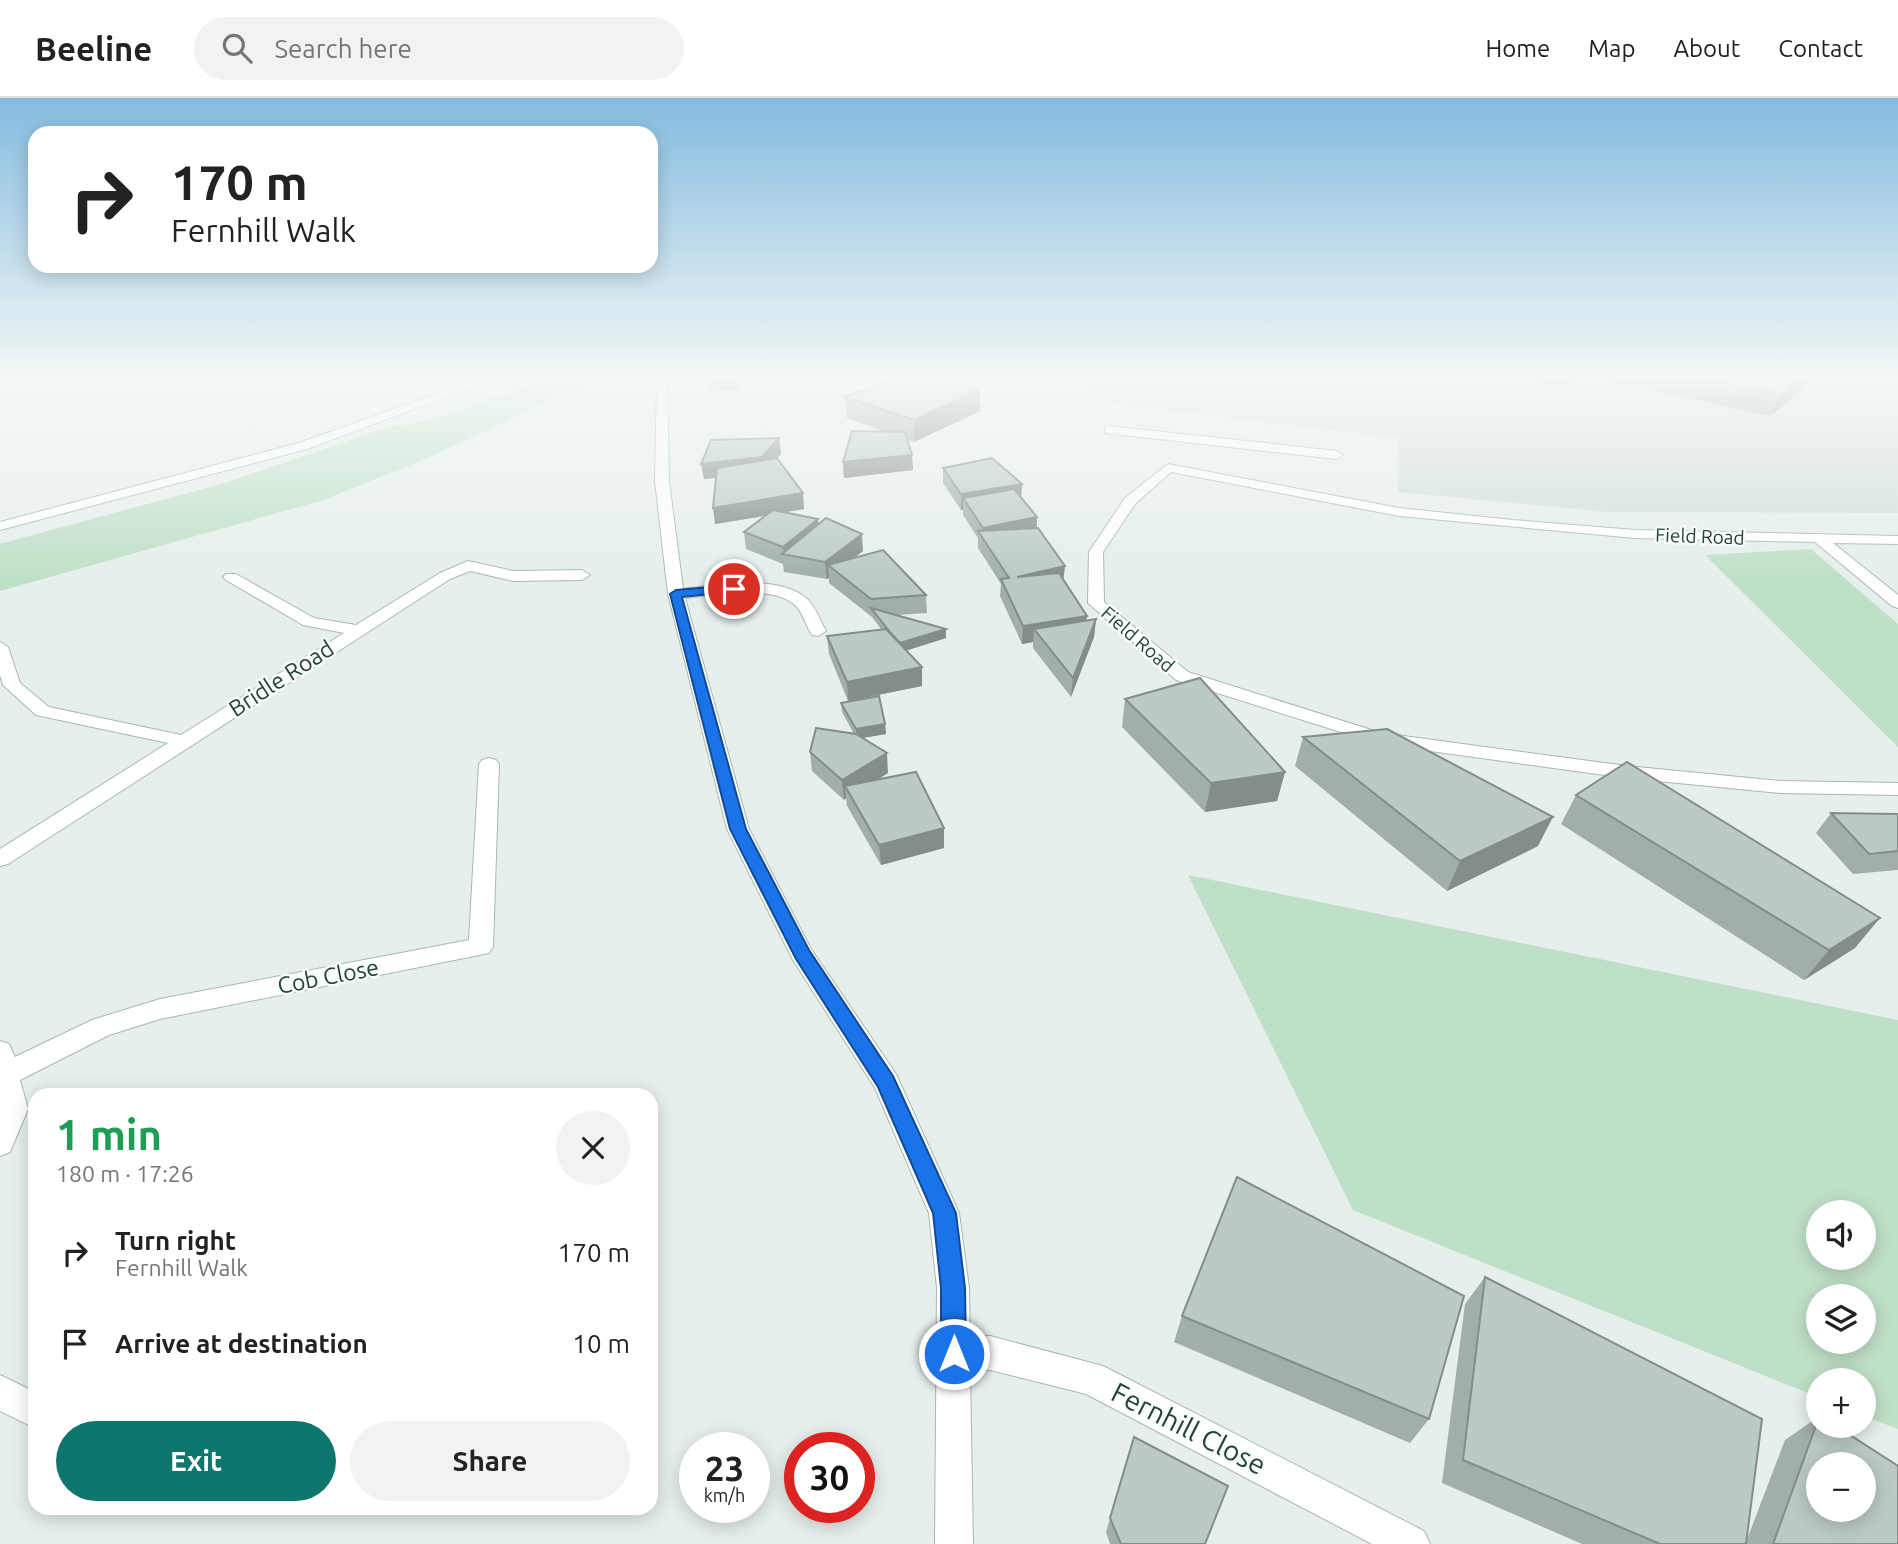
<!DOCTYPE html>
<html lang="en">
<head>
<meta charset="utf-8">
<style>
  :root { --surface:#fff; --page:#f2f2f2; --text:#222; --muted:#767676; --line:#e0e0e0; --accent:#0f766e }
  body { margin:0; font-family:Ubuntu,sans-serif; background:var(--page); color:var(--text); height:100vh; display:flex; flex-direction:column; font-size:26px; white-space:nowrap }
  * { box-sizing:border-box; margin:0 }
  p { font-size:23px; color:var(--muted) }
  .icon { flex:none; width:38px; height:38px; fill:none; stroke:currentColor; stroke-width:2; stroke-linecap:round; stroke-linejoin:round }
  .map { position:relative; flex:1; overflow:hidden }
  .details { position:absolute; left:28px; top:990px; width:630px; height:427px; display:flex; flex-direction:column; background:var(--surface); border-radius:21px; box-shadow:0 4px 18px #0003 }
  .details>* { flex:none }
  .guide { position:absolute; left:28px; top:28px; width:630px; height:147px; border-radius:21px; box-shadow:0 4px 18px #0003; background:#fff; color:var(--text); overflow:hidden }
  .buttons { position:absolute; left:1806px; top:1102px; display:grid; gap:14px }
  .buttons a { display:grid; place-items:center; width:70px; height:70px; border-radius:50%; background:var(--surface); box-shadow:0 4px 18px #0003; font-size:35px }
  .speed { position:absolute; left:679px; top:1334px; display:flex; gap:14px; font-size:35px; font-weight:700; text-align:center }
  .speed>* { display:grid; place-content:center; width:91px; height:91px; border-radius:50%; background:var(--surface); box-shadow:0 4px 18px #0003; line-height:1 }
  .speed small { font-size:18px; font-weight:400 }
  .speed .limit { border:10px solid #d22; background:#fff; color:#111 }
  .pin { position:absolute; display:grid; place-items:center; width:60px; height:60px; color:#fff; margin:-30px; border:4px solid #fff; border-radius:50%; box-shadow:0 2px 7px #0007 }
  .me { position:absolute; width:77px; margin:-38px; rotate:0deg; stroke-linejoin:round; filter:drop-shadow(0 0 5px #0008) }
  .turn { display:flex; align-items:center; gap:24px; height:147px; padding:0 28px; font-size:32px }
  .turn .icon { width:91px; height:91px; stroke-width:2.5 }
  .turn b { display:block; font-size:49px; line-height:60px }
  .round { display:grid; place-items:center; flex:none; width:74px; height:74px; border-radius:37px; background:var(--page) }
  .head { display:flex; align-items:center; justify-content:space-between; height:119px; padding:0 28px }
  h1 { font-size:42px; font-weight:700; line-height:52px; color:#1e9e55 }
  .cta { display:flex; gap:14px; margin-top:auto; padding:14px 28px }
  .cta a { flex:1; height:80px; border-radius:42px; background:var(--accent); color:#fff; font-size:28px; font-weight:700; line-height:80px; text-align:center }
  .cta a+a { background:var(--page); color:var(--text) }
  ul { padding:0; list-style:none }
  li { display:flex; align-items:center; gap:21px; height:91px; padding:0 28px }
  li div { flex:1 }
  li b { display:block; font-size:26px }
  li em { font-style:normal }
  header { display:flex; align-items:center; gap:42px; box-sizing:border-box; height:98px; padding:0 35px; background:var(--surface); border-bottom:2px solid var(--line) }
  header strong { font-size:33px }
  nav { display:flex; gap:38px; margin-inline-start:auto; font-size:24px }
  .search { width:490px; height:63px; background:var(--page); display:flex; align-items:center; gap:18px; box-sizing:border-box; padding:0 24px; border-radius:38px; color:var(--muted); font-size:26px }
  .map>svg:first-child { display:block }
  .built { fill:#d4dfda }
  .green { fill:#bfe0c8; fill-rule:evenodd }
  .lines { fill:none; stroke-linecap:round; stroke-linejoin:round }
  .minor-casing { stroke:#a8b8b2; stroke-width:2 }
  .minor { fill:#fff; fill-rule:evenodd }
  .wall { fill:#a1aea9 }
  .shaded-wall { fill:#838d89 }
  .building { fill:#bbcac4; stroke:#838d89; stroke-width:2; fill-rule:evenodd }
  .route { fill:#1a73e8; stroke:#114b97; stroke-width:2 }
  .labels { text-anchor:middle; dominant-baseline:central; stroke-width:5; stroke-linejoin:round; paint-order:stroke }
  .far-street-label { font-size:19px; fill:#24423a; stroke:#f7fbf9 }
  .street-label { font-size:23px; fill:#24423a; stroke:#f7fbf9 }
  .near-street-label { font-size:28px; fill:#24423a; stroke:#f7fbf9 }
</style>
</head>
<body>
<header>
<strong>Beeline</strong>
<div class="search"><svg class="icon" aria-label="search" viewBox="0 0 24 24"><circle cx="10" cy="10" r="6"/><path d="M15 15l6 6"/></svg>Search here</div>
<nav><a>Home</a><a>Map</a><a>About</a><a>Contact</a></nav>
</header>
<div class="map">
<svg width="1898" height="1446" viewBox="0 0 1898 1446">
  <rect width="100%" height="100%" fill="#e6efeb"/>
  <polygon class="built" points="1099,279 1898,279 1898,415 1607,414 1398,394 1399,340 1074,301"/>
  <g class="green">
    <polygon points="552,279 607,279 576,290 430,359 323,402 0,493 0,446 225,385 385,330 432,322"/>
    <polygon points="1811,451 1898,526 1898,649 1705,457"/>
    <path d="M 1188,777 L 1898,922 L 1898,1331 L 1864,1318 L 1864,1283 L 1818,1283 L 1818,1299 L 1353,1112 ZM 1818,1115 L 1864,1115 L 1864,1160 L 1818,1160 ZM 1818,1199 L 1864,1199 L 1864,1244 L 1818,1244 Z"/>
  </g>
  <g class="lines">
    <defs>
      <g id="minor">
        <polygon points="484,279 499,279 307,351 0,432 0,424 299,345"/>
        <path d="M 657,279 L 667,279 L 669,383 L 683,491 C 717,487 778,476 806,500 C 816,508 820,523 826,533 L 818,538 L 812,537 C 806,528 803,515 796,508 C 774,486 714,497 685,500 L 749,731 L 811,851 L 896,976 L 959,1115 L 969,1190 L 970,1239 L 990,1238 L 1103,1268 L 1424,1433 L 1430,1446 L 1372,1446 L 1086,1296 L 990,1272 L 970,1272 L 973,1446 L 935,1446 L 937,1190 L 929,1115 L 875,990 L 793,862 L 727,731 L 668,496 L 655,383 Z"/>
        <polygon points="1109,328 1337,353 1343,357 1337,361 1105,335 1105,329"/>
        <polygon points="1168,366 1399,410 1513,422 1635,432 1898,438 1898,446 1833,445 1898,497 1898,510 1892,508 1815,444 1635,440 1399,418 1171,374 1135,406 1103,454 1104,504 1188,574 1381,635 1627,668 1780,683 1898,685 1898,697 1780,695 1627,680 1379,646 1176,582 1088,505 1089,454 1125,400"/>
        <polygon points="468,463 513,473 582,472 590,477 582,482 513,483 470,473 450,481 8,766 0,768 0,751 168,645 36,617 3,587 0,577 0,544 8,549 20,585 49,609 181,637 344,535 303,527 226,482 223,479 226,476 236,476 314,520 356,527 440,475"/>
        <polygon points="489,660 496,662 499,666 493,849 489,855 160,921 109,937 20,982 28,1011 10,1054 0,1058 0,943 9,946 15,959 92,922 160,901 469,842 479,666 482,662"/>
        <polygon points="0,1277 35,1294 35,1330 0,1313"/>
      </g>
    </defs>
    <use href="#minor" class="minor-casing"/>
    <use href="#minor" class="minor"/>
  </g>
  <g class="wall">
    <polygon points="706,279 742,279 741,292 708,293"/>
    <polygon points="1533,279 1810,279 1803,291 1770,318 1627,287 1582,282 1560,288 1531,285"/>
    <polygon points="845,299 980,313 914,344 907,342 912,357 913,372 844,380 843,364 886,334 847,320"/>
    <polygon points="779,340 781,356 777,360 804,411 786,414 818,421 818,426 863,453 854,460 926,497 927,515 897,517 946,540 907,552 922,588 848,603 829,556 827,538 881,531 872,519 829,485 829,480 827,481 784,474 783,466 746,451 744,434 765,418 715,426 716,380 704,381 701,366"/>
    <polygon points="943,370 1022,386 1021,400 1037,419 1037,430 1064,482 1086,523 1096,521 1094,539 1071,599 1033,550 1033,544 1022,546 1000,498 1001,486 978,450 978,440 963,417 963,412 961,412 943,385"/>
    <polygon points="1125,601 1285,674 1277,703 1205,714 1122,629"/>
    <polygon points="841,605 885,626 886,636 862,640 888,675 877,682 944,730 944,750 881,767 847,708 846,700 844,702 812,673 810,654 854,636 842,614"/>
    <polygon points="1303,639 1538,748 1447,793 1295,668"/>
    <polygon points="1576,697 1855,850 1804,882 1561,726"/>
    <polygon points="1831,715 1898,716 1898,772 1853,776 1816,735"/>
    <polygon points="1485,1179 1746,1444 1785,1342 1818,1319 1818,1328 1898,1446 1582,1446 1442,1385 1465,1206"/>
    <polygon points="1182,1218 1429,1321 1410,1345 1174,1244"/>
    <polygon points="1134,1339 1205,1446 1110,1446 1106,1434"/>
  </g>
  <g class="shaded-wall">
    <polygon points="740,279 742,279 741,292"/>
    <polygon points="1563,279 1583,279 1582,282 1560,288"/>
    <polygon points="1804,279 1810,279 1803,291 1770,318 1781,297"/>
    <polygon points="980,292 980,313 914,344 914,322"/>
    <polygon points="779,340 781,356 764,374 704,381 701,366"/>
    <polygon points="912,357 913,372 844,380 843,364"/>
    <polygon points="1022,386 1021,402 963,400 963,412 961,412 961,396"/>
    <polygon points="803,395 804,411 715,426 713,410"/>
    <polygon points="1037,419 1036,436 983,440 983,430"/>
    <polygon points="818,421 819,437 784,457 783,449"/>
    <polygon points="862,436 863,453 836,474 828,467 829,480 827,481 825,464"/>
    <polygon points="1065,468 1063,485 1017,479"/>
    <polygon points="1087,518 1085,536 1034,531 1033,544 1022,546 1023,528"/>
    <polygon points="1096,521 1094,539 1071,599 1073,580"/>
    <polygon points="946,531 946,540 899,555 898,546"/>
    <polygon points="922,569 922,588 848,603 847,584"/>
    <polygon points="885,626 886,636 856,641 856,631"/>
    <polygon points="887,655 888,675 851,698 845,688 846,700 844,702 842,682"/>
    <polygon points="1285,674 1277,703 1205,714 1211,685"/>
    <polygon points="1553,719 1538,748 1447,793 1460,763"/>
    <polygon points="944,730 944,750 881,767 879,747"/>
    <polygon points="1880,820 1855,850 1804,882 1829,852"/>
  </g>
  <g class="building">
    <polygon points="897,279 945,279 980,292 914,322 845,299"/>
    <polygon points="1694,279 1731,279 1742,281 1745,279 1804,279 1781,297"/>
    <polygon points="852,333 905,334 912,357 843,364"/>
    <polygon points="779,340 762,359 701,366 711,342"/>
    <polygon points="777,360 803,395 713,410 717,370"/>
    <polygon points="992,360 1022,386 961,396 943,370"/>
    <polygon points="1014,391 1037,419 983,430 963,400"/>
    <polygon points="773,412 818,421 783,449 744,434"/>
    <polygon points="826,420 862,436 825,464 782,456"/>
    <polygon points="1038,430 1065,468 1017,479 1059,475 1087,518 1023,528 1001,481 1009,480 978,433"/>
    <polygon points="883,452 926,497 871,501 828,467"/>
    <polygon points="871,510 946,531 900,545 890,534"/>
    <polygon points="1096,521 1073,580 1034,531"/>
    <polygon points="886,531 922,569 847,584 827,538"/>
    <polygon points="1200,580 1285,674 1211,685 1125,601"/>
    <polygon points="879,598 885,626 856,631 841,605"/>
    <polygon points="816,630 856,636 887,655 842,682 810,654"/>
    <polygon points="1387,631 1553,719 1460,763 1303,639"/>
    <polygon points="1627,664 1880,820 1829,852 1576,697"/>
    <polygon points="916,674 944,730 879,747 845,688"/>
    <polygon points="1831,715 1898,716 1898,753 1869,756"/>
    <polygon points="1237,1079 1464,1198 1429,1321 1182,1218"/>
    <polygon points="1485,1179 1762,1321 1746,1446 1660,1446 1463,1362"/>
    <path d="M 1818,1322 L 1818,1328 L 1836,1328 L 1898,1368 L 1898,1446 L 1773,1446 ZM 1818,1367 L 1864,1367 L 1864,1412 L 1818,1412 Z"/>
    <polygon points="1134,1339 1228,1388 1205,1446 1121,1446 1110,1420"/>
  </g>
  <linearGradient id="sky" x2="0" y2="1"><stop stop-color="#84bce0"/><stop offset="0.58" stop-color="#f4f8f6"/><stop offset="1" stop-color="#f4f8f6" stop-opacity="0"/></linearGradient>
  <rect width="1898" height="482" fill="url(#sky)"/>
  <polygon class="route" points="734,487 738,488 738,493 682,499 746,731 809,852 893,978 956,1115 965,1190 966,1256 963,1265 954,1269 945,1265 941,1256 941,1190 933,1115 878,989 796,861 730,731 670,496 676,492"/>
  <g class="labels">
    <g class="far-street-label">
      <text transform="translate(1700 438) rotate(2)">Field Road</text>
      <text transform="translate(1138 541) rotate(41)">Field Road</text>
    </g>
    <g class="street-label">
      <text transform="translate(281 580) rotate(-33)">Bridle Road</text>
      <text transform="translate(328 878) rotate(-11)">Cob Close</text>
    </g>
    <g class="near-street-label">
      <text transform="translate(1189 1330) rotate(27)">Fernhill Close</text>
    </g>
  </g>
</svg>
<div class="buttons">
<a><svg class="icon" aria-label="sound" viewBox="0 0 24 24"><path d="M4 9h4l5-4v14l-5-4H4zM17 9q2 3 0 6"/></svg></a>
<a><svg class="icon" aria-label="layers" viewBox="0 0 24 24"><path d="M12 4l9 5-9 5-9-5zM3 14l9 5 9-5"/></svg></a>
<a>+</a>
<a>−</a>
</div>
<div class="speed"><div>23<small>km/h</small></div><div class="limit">30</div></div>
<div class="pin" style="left:734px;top:491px;background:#d93025"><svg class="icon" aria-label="arrive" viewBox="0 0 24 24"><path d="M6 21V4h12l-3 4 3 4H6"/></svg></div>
<svg class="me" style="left:954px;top:1256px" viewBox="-20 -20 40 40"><circle r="17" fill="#1a73e8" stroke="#fff" stroke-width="3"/><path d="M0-11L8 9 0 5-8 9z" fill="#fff"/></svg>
<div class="guide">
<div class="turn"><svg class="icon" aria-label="right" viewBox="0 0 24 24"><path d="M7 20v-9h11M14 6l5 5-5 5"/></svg><div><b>170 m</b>Fernhill Walk</div></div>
</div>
<section class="details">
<div class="head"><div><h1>1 min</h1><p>180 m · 17:26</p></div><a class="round"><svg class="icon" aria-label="close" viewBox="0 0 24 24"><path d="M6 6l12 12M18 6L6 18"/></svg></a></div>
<ul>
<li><svg class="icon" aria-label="right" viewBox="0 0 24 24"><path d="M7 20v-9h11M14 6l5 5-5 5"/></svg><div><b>Turn right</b><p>Fernhill Walk</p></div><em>170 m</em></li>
<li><svg class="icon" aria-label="arrive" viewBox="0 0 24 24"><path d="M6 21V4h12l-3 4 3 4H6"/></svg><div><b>Arrive at destination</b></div><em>10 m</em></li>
</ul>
<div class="cta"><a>Exit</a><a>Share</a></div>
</section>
</div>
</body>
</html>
